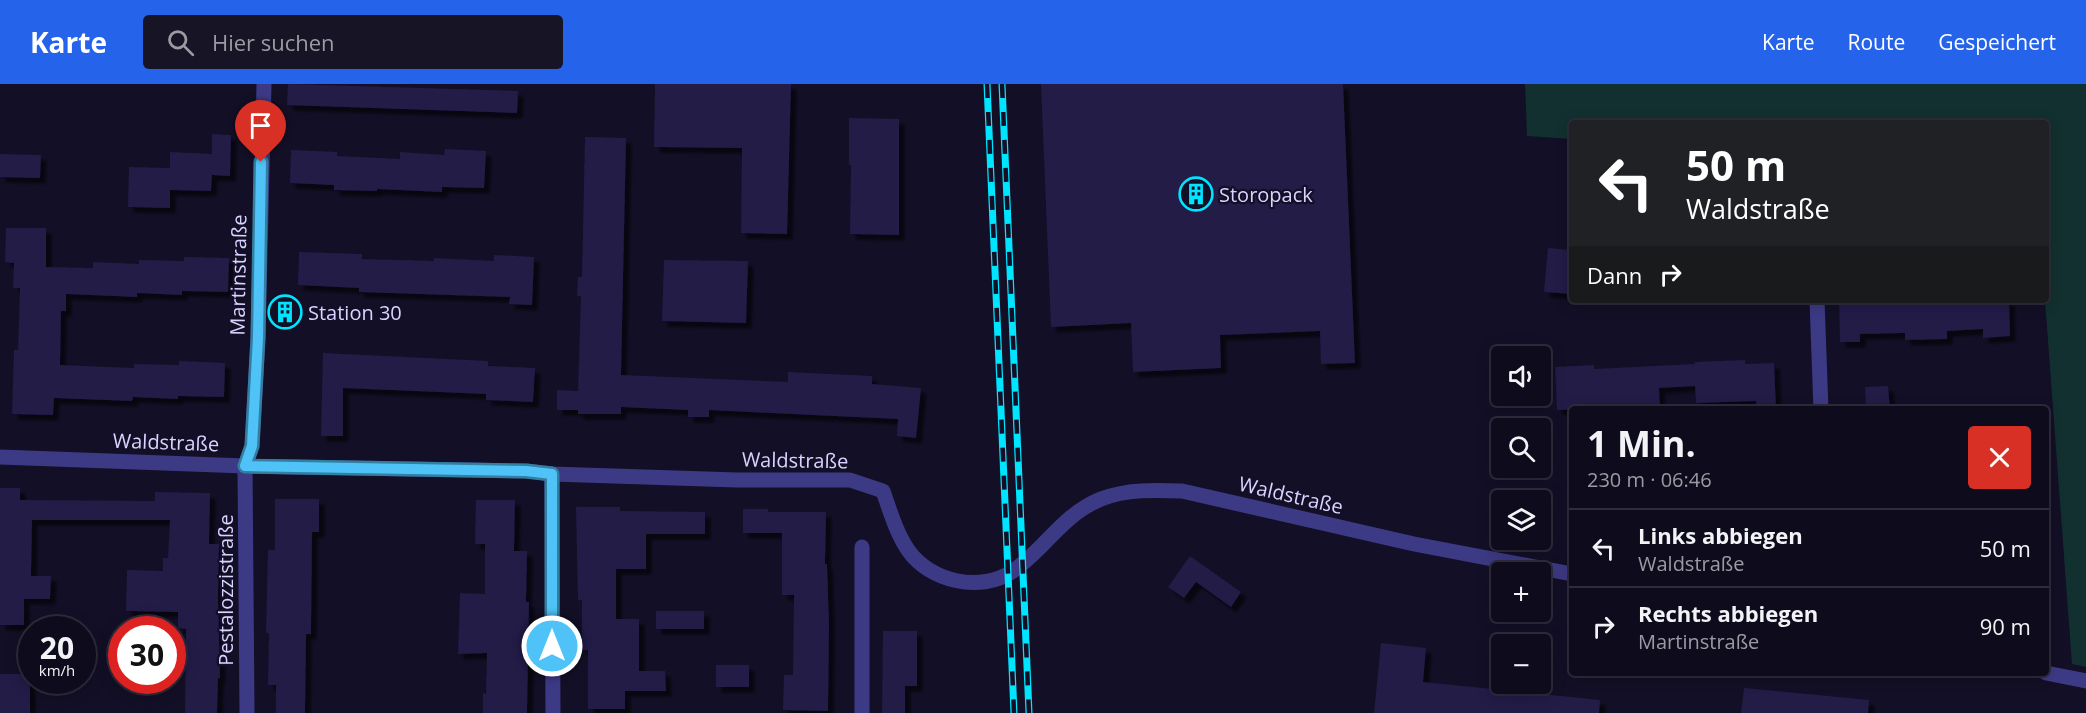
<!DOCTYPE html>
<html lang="de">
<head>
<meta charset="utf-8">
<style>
  :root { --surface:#0e0b1c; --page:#171425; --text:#f1f3f6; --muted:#9b9ba3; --line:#2e2b3b; --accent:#2563eb }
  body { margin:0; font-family:"Open Sans",sans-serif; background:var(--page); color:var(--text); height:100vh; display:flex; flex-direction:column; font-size:22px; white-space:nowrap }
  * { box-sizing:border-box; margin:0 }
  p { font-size:20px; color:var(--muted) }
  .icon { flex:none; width:33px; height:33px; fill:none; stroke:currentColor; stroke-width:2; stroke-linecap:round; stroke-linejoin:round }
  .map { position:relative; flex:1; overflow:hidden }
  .side { position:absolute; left:1569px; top:322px; width:480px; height:270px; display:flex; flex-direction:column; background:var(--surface); border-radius:6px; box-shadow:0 3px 15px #0003,0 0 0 2px var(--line) }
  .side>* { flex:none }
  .banner { position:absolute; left:1569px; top:36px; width:480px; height:183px; border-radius:6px; box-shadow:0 3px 15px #0003,0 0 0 2px var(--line); background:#202124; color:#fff; overflow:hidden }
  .buttons { position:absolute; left:1491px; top:262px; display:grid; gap:12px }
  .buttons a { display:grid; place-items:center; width:60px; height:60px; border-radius:6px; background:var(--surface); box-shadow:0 3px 15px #0003,0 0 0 2px var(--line); font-size:30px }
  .speed { position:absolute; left:18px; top:532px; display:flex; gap:12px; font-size:30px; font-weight:700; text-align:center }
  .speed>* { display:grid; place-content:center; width:78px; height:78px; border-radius:50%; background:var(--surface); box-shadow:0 3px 15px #0003,0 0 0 2px var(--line); line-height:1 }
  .speed small { font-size:15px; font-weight:400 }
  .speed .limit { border:9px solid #d22; background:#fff; color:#111 }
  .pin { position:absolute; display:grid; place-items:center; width:51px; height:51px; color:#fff; margin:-62px -26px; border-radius:50% 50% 50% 0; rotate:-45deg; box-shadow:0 0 6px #0007 }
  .pin .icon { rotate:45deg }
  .me { position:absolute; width:66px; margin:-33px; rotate:0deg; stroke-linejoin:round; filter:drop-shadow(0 0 4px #0008) }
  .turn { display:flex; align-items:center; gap:21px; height:126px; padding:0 18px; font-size:27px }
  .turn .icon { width:78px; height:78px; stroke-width:2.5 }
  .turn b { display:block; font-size:42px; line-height:51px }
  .then { display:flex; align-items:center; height:57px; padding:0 18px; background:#0003; gap:12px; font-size:22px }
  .round { display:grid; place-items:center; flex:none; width:63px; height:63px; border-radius:6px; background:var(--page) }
  .head { display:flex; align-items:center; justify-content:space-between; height:102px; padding:0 18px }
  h1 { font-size:36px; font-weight:700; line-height:45px }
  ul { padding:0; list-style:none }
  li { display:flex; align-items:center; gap:18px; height:78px; padding:0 18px; border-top:2px solid var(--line) }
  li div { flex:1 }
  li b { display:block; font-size:22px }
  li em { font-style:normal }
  header { display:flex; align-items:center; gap:36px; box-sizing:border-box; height:84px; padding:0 30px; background:var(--accent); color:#fff }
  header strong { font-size:28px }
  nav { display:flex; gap:33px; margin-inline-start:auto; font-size:21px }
  .search { width:420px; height:54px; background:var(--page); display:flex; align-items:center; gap:15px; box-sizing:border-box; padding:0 21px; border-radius:6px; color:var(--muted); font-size:22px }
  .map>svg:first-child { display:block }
  .green { fill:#12302f }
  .building { fill:#241b47; filter:url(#shadow) }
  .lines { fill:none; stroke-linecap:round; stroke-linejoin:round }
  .minor { stroke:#3d3a85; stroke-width:15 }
  .rail-casing { stroke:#00e5ff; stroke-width:7 }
  .rail { stroke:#130f26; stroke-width:4.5; stroke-dasharray:14; stroke-linecap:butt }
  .route-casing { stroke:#337fa1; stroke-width:15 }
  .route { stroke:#4fc3f7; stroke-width:10 }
  .labels { text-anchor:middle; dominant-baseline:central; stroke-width:4.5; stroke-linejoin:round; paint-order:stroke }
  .poi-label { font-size:20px; fill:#d9d4ff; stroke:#130f26; text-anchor:start }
  .street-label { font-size:20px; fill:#d9d4ff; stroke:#130f26 }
</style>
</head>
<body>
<header>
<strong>Karte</strong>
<div class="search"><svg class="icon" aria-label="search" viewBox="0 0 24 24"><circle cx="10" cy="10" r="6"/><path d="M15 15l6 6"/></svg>Hier suchen</div>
<nav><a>Karte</a><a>Route</a><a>Gespeichert</a></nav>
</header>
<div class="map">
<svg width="2086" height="629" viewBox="0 0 2086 629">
  <defs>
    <filter id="shadow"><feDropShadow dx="5.5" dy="5.5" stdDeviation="1.5" flood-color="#0009"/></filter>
  </defs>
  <rect width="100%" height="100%" fill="#130f26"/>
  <polygon class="green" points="1525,0 2086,0 2086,583 2072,580 2045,216 2046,39 1572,39 1572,55 1527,52"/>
  <g class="building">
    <polygon points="288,0 518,7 517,29 287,21"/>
    <polygon points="655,0 791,0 787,150 741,149 742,64 654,63"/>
    <polygon points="1041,0 1343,0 1355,279 1321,280 1320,247 1220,251 1221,284 1133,288 1131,239 1051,243"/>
    <polygon points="849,34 899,35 899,151 850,150 851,81 849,81"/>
    <polygon points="212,50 231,51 230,92 212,91 211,107 170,106 170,124 128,123 129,83 170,84 170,68 212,70"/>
    <polygon points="585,53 626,54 621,291 788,298 788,288 872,292 872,300 921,304 916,354 897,352 898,335 709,326 709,333 688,333 688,326 621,323 621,330 578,330 578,326 557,326 557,306 578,307 581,212 577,212 578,193 582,193"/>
    <polygon points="445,65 486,67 484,104 442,103 442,108 377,105 377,107 334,106 334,101 290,99 291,66 337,68 337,72 400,75 400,68 444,71"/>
    <polygon points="0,70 41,71 40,94 0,93"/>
    <polygon points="6,144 46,144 46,183 93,184 93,178 139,180 139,176 184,177 184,173 229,174 228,208 182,207 182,211 137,209 137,213 66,210 66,227 61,227 60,281 134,284 134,280 179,281 179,277 225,279 224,313 178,312 178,315 133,313 132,317 54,314 53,331 12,330 14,266 18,266 20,204 13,204 14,179 5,178"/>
    <polygon points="1548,164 1572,166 1572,210 1544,208"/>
    <polygon points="299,168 362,170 362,175 434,177 434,174 494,177 494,171 534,173 532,221 509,220 510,213 359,208 359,204 298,201"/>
    <polygon points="664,176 748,177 746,239 662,237"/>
    <polygon points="1839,216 2009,216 2010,252 1983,254 1983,245 1947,247 1947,255 1905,256 1905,249 1860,250 1860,258 1840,258"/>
    <polygon points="323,269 488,277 488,282 535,284 533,318 486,316 486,310 343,304 343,352 321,352"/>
    <polygon points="1745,276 1745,280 1774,279 1776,323 1757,324 1756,317 1696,319 1695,302 1659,304 1660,326 1619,326 1619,324 1557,326 1555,283 1594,281 1594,285 1695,280 1695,278"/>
    <polygon points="1888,302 1890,326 1866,326 1865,303"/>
    <polygon points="0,404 20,404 20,416 155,417 155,408 210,409 209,460 219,460 218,512 220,594 218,594 217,629 185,629 186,545 178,544 178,528 126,527 127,486 163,487 163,474 168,474 170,436 32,436 31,492 51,492 50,515 24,515 24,541 0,541"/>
    <polygon points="275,415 319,415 319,448 312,448 311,550 306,550 305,629 276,629 276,601 268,601 269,549 266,549 268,466 275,466"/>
    <polygon points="476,416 515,416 514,467 527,467 526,518 529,518 527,629 483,629 483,609 486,610 487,569 458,570 460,509 485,510 485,460 475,460"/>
    <polygon points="576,423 620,423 620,427 705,428 705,450 646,450 646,485 616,485 616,535 639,535 639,587 665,587 666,607 625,607 625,625 588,625 588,566 582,566 582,516 578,516"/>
    <polygon points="743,425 768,425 768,428 826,428 825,480 827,480 829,540 828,627 783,626 784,591 793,591 794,511 782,511 782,449 743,449"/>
    <polygon points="1190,472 1241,508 1231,523 1196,498 1184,514 1168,503"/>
    <rect x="656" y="527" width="48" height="18"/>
    <polygon points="883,547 917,547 917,602 905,602 905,629 882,629"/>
    <polygon points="1381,559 1426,564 1423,598 1600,616 1599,629 1374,629"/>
    <rect x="716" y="581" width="33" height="22"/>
    <rect x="0" y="590" width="30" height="39"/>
    <polygon points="1744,604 1869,616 1868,629 1741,629"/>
  </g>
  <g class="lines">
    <g class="minor">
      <polyline points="1817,216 1821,326"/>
      <path d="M 0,373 L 245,382 L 526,387 L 552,390 L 737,396 L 850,396 L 883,407 C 890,427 896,448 908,466 C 930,498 981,509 1013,487 C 1046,464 1062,431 1101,415 C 1127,405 1154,406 1182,407 L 1414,460 L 1572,490"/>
      <polyline points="552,390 553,629"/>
      <polyline points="2046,589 2086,597"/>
      <polyline points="247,629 245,382 252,362 258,254 264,0"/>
      <polyline points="862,629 862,463"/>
    </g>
    <defs>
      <g id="rail">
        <polyline points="987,0 1014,629"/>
        <polyline points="1002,0 1029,629"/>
      </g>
    </defs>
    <use href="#rail" class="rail-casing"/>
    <use href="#rail" class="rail"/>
  </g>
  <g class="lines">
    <defs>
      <polyline id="route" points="261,78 258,254 252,362 245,382 526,387 552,390 552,562"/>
    </defs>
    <use href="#route" class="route-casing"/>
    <use href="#route" class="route"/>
  </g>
  <defs>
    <symbol id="building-ring" viewBox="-11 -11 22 22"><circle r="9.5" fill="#130f26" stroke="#00e5ff" stroke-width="1.5"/><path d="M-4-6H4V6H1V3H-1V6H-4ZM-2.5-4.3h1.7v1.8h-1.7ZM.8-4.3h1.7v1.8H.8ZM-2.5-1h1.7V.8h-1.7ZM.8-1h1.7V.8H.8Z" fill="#00e5ff"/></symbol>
  </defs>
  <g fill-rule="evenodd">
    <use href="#building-ring" x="1177" y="91" width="38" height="38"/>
    <use href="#building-ring" x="266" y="209" width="38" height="38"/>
  </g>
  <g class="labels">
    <g class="poi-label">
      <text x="1219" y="110">Storopack</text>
      <text x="308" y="228">Station 30</text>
    </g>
    <g class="street-label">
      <text transform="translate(238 191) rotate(-89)">Martinstraße</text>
      <text transform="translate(166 358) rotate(2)">Waldstraße</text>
      <text transform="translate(795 376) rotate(1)">Waldstraße</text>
      <text transform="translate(1291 411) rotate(13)">Waldstraße</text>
      <text transform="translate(225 506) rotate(-90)">Pestalozzistraße</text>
    </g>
  </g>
</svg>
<div class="buttons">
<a><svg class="icon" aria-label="sound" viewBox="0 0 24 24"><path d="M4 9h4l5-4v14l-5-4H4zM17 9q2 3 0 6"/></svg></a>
<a><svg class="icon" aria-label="search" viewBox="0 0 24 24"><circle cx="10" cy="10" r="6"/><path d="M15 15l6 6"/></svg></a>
<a><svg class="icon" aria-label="layers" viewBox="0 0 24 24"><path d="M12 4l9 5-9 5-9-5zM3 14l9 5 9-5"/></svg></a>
<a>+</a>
<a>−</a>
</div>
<div class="speed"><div>20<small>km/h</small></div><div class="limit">30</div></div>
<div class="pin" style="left:261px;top:78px;background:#d93025"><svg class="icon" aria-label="arrive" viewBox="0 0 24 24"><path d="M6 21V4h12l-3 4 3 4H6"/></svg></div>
<svg class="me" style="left:552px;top:562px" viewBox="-20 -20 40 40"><circle r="17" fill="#4fc3f7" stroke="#fff" stroke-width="3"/><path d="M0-11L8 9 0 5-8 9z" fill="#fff"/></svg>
<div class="banner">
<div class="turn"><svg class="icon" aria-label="left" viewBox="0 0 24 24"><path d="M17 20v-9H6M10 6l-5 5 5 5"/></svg><div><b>50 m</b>Waldstraße</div></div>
<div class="then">Dann<svg class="icon" aria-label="right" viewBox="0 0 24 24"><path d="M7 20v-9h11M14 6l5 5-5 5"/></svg></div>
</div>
<section class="side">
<div class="head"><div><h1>1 Min.</h1><p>230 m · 06:46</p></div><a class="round" style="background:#d93025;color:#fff"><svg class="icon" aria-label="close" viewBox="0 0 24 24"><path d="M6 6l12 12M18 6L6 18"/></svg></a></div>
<ul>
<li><svg class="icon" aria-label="left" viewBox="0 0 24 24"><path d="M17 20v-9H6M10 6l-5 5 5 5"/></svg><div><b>Links abbiegen</b><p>Waldstraße</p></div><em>50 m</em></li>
<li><svg class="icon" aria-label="right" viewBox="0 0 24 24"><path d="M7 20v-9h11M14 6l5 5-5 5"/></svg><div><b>Rechts abbiegen</b><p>Martinstraße</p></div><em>90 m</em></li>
</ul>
</section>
</div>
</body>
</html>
